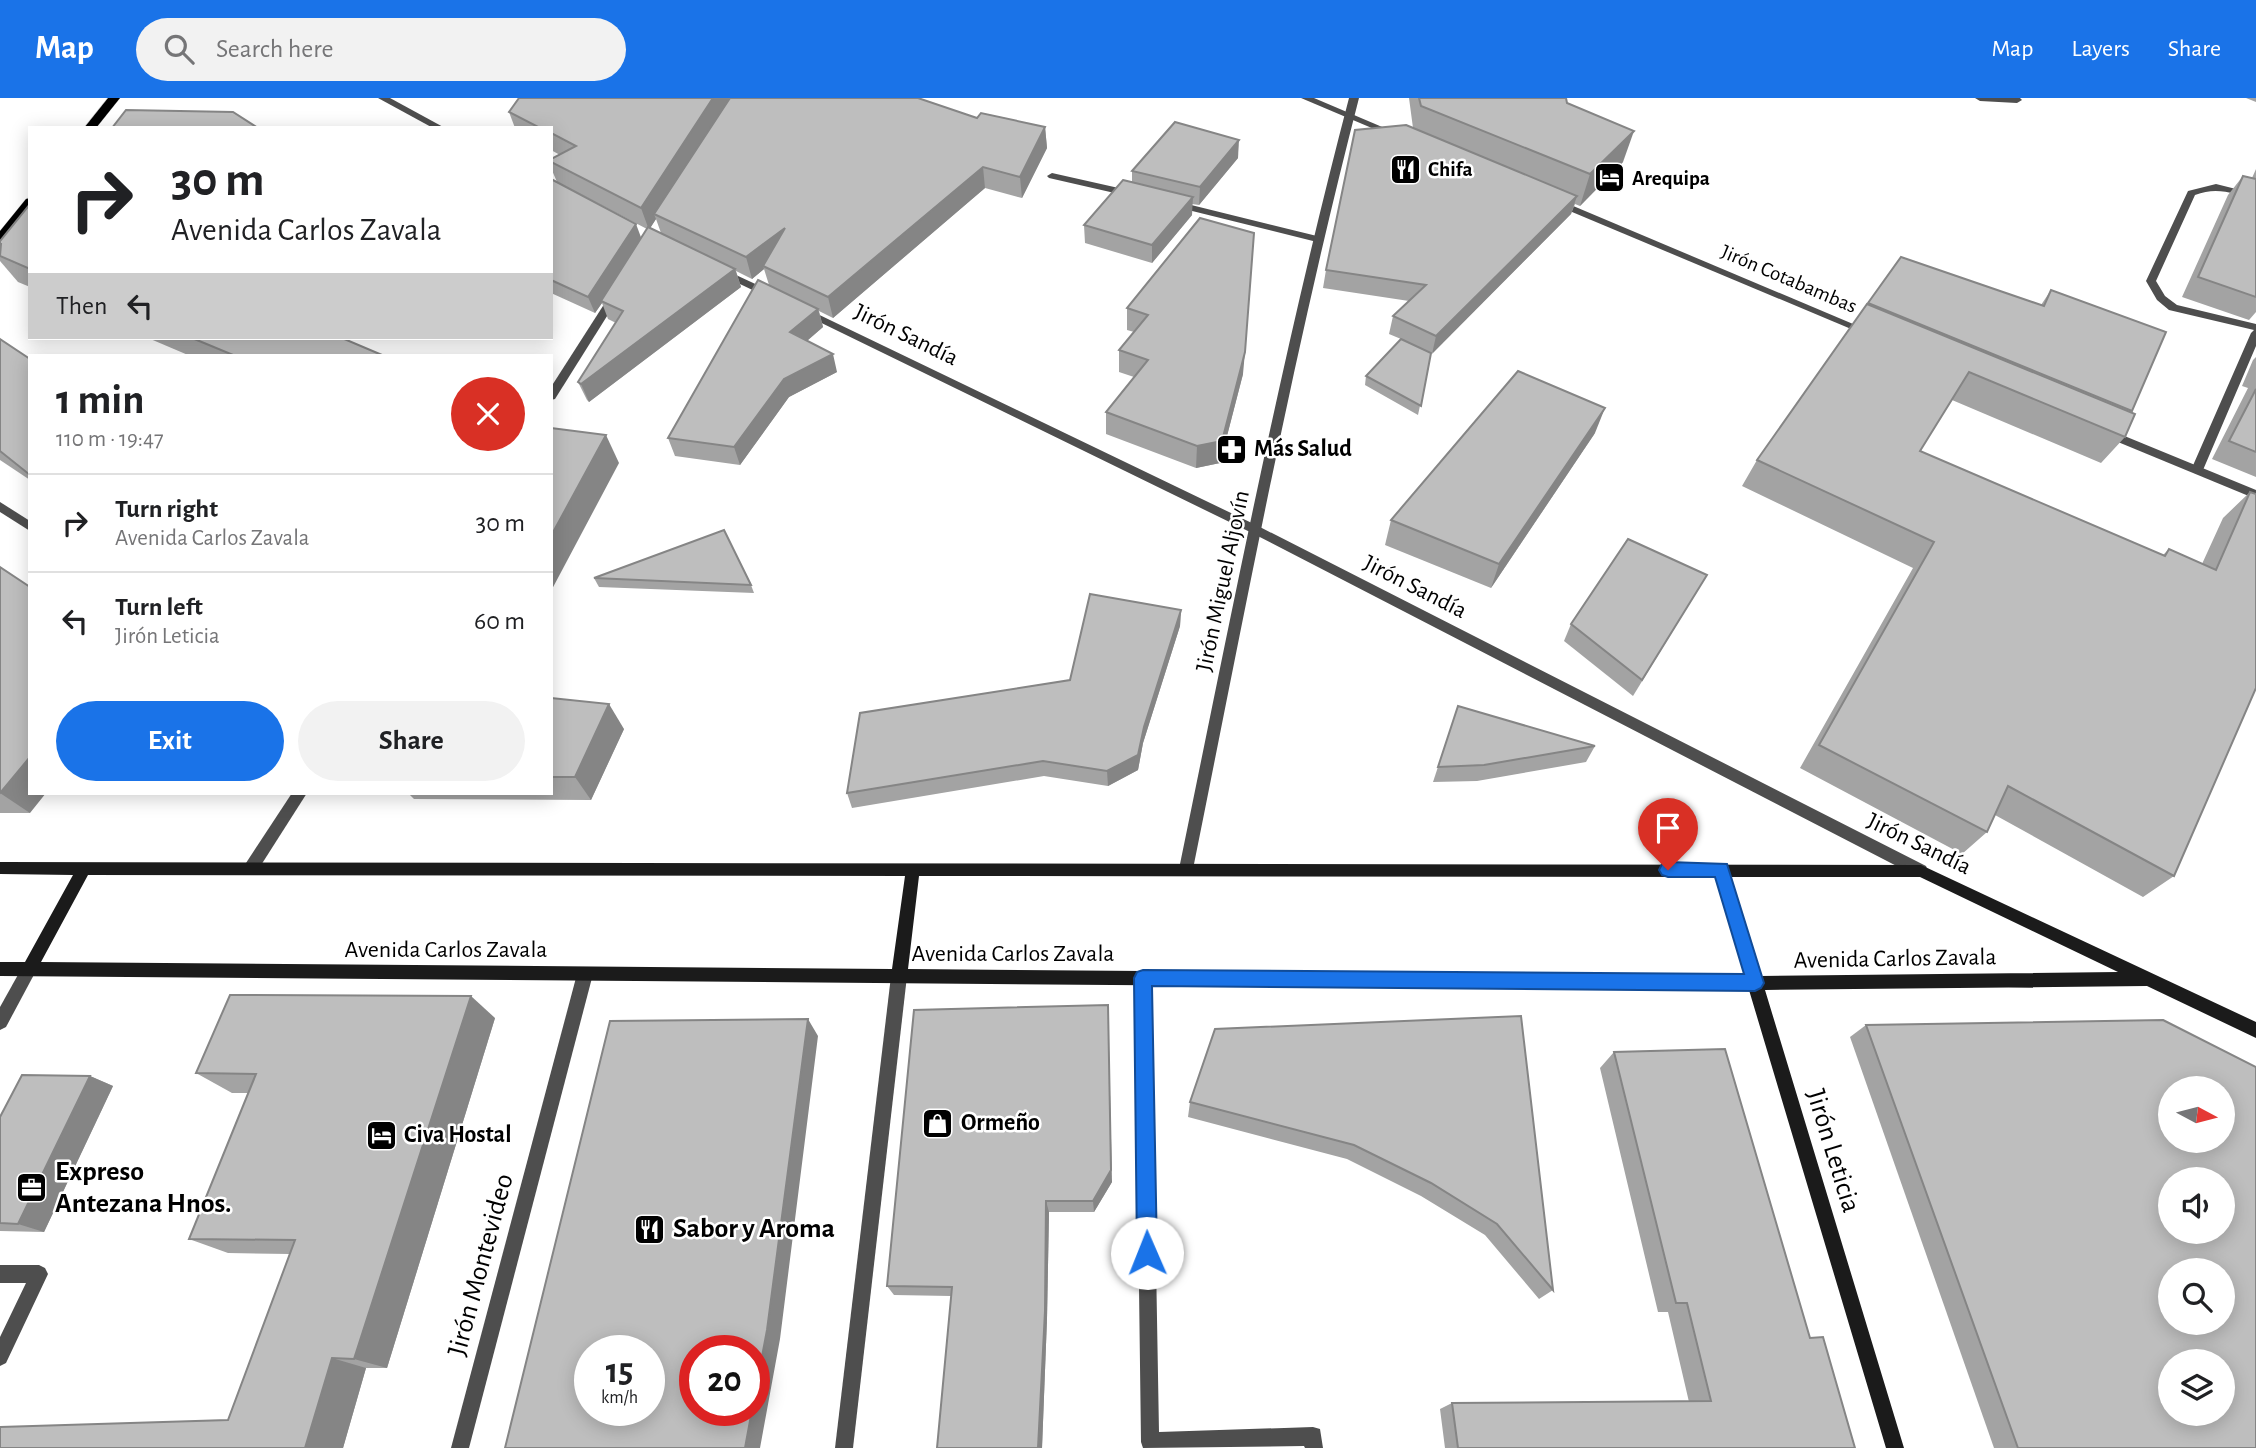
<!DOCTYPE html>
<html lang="en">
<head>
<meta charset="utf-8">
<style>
  :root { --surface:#fff; --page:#f2f2f2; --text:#202124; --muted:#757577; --line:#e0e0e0; --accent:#1a73e8 }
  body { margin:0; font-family:"Alegreya Sans",sans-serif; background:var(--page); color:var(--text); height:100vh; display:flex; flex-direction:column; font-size:26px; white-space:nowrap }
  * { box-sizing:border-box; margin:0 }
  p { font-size:23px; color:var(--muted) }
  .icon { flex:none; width:38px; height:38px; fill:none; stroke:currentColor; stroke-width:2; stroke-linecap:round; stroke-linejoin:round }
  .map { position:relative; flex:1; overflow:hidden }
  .drawer { position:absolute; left:28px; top:256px; width:525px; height:441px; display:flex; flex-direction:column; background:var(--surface); border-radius:0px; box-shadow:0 4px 18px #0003 }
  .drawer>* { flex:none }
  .guide { position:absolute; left:28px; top:28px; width:525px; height:214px; border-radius:0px; box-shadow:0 4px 18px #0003; background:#fff; color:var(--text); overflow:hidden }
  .needle { width:46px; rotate:97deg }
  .controls { position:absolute; left:2158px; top:978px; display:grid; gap:14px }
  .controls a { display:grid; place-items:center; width:77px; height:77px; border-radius:50%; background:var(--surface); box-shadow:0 4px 18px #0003; font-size:35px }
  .speed { position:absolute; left:574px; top:1237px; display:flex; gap:14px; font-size:35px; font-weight:700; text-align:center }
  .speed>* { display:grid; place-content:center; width:91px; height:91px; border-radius:50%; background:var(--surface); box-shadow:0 4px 18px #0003; line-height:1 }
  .speed small { font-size:18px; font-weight:400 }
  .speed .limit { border:10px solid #d22; background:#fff; color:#111 }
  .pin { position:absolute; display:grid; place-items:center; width:60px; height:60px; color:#fff; margin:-72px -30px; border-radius:50% 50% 50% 0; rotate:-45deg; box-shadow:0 0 7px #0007 }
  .pin .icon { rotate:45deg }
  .me { position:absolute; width:77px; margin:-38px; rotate:359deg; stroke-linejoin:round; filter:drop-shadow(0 0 5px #0008) }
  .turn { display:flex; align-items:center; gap:24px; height:147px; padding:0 28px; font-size:32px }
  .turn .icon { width:91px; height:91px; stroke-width:2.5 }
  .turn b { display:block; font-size:49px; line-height:60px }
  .then { display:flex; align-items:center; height:66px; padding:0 28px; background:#0003; gap:14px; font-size:26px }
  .round { display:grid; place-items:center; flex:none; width:74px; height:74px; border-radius:37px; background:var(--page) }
  .head { display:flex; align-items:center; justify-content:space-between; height:119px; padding:0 28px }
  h1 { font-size:42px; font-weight:700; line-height:52px }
  .cta { display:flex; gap:14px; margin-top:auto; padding:14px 28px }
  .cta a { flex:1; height:80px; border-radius:42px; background:var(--accent); color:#fff; font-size:28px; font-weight:700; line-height:80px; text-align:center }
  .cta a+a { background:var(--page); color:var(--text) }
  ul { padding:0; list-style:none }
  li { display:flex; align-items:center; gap:21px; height:98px; padding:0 28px; border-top:2px solid var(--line) }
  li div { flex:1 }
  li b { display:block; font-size:26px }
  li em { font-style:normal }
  header { display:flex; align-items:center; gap:42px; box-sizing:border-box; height:98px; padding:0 35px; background:var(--accent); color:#fff }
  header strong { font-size:33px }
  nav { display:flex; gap:38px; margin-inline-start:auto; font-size:24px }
  .search { width:490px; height:63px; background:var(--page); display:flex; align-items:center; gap:18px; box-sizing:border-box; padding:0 24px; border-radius:38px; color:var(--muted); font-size:26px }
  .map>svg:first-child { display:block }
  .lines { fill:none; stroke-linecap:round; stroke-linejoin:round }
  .primary-casing { stroke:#dbdbdb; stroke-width:1 }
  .service { fill:#4e4e4e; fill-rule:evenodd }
  .minor { fill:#4e4e4e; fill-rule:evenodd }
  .tertiary { fill:#4e4e4e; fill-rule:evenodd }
  .secondary { fill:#1b1b1b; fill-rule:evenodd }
  .primary { fill:#000; fill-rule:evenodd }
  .wall { fill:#a3a3a3; fill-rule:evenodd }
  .shaded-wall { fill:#858585 }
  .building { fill:#bebebe; stroke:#858585; stroke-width:2; fill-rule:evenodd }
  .route { fill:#1a73e8; stroke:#114b97; stroke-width:2 }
  .labels { text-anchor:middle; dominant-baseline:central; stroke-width:5; stroke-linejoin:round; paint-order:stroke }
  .far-poi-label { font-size:21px; font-weight:bold; fill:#000; stroke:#fff; text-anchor:start }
  .far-street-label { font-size:21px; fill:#000; stroke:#fff }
  .street-label { font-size:24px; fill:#000; stroke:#fff }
  .poi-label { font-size:24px; font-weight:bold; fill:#000; stroke:#fff; text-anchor:start }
  .near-street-label { font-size:28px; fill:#000; stroke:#fff }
  .near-poi-label { font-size:28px; font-weight:bold; fill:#000; stroke:#fff; text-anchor:start }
</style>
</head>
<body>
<header>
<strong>Map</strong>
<div class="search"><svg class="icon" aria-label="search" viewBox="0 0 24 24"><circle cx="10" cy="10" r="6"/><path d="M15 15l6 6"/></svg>Search here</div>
<nav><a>Map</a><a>Layers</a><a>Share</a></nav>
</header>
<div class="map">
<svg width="2256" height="1350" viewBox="0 0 2256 1350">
  <rect width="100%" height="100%" fill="#fff"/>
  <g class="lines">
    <defs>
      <g id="primary">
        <polygon points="108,0 120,0 96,30 84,30"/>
        <polygon points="30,100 30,112 4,144 0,145 0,133 26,101"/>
      </g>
    </defs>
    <use href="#primary" class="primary-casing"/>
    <g class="service">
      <polygon points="1975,0 2020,0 2022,2 2017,5 1980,3"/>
      <polygon points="1052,75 1132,93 1137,96 1132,99 1049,80 1047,78"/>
      <path d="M 2216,86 L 2256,96 L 2256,102 C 2234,96 2218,88 2195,97 L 2156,183 L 2165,198 L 2177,207 L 2256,226 L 2256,248 L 2203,372 L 2197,376 L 2191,372 L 2251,235 L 2254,232 L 2169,212 L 2157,202 L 2146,183 L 2188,93 Z"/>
      <polygon points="1175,103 1321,139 1322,141 1317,144 1172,108 1170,106"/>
      <polygon points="29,864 34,866 37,871 6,929 0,932 0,909 24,866"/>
      <polygon points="899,871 904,873 907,878 853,1350 835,1350 891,878 894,873"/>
      <polygon points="1143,873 1148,875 1151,880 1159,1334 1313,1329 1320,1331 1323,1350 1305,1350 1304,1348 1143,1350 1141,1344 1135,880 1138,875"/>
      <polygon points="0,1167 39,1167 45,1170 48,1176 6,1265 0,1268 0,1239 26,1185 0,1185"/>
    </g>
    <g class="minor">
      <polygon points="378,0 390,0 445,30 433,30"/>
      <polygon points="1301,0 1314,0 1401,37 1393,39"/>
      <polygon points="1553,102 1559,102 1872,234 1867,237 1863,236 1553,106"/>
      <polygon points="723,171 775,195 776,197 771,200 767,199 719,176 719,172"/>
      <polygon points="614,196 619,199 555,301 551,302 551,289 610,197"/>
      <polygon points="805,210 1258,428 1926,768 1928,773 1926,778 1921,779 1916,778 1250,434 801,215 800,213"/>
      <polygon points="2105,330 2256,392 2256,401 2101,337 2101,331"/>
      <polygon points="0,404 30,423 30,433 0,414"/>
      <polygon points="292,695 307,695 256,775 251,776 246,775 244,770 246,765"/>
      <polygon points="585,869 590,871 593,876 469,1350 451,1350 577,876 580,871"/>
    </g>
    <path class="tertiary" d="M 1349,0 L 1359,0 C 1293,255 1245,513 1193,771 L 1191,776 L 1186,777 L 1181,776 L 1179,771 C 1232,513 1282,255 1349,0 Z"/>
    <path class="secondary" d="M 0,764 L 1921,767 L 2256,924 L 2256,940 L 2147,888 L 1765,892 L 1904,1350 L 1886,1350 L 1749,892 L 0,878 L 0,864 L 25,864 L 73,777 L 0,776 ZM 88,777 L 905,778 L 892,871 L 41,864 ZM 919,778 L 1716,779 L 1745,878 L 908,871 ZM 1731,779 L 1920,779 L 2118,874 L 1761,878 Z"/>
    <use href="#primary" class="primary"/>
  </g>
  <g class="wall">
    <polygon points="1409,0 1566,0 1567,5 1623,64 1580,108 1575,106 1571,116 1431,256 1418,317 1365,287 1366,278 1401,241 1389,236 1393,218 1409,203 1323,190 1326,172 1413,30"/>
    <polygon points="2246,0 2256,0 2256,4"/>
    <path d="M 509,14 L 977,20 L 1045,29 L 1047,50 L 1022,100 L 985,90 L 833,220 L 819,213 L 823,229 L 807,243 L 837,274 L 789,299 L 740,367 L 675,358 L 668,340 L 769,187 L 764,171 L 752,181 L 736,173 L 741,189 L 589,304 L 587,302 L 578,284 L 616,225 L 608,221 L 602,205 L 595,215 L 551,195 L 551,81 L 641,140 L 647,131 L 557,84 L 551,70 L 551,61 L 560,57 L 551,52 L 551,30 L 515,30 ZM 656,121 L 661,135 L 650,130 Z"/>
    <polygon points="1238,60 1199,107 1192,106 1192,117 1152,165 1085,145 1084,127 1132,84 1132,73"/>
    <polygon points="2256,71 2256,214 2249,222 2182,199 2228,97 2243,78 2252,80"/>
    <polygon points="30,106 30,189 18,184 0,163 0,143"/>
    <polygon points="1200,120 1243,276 1220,365 1196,370 1106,336 1106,314 1134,279 1119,274 1119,252 1134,234 1127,232 1127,210"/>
    <polygon points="1901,159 2041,207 2051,192 2132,313 2125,339 2101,365 1952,302 1920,353 2163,457 2169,451 2202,466 2223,420 2250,394 2174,778 2143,799 1995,717 1987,734 1962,756 1800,670 1913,470 1742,388 1757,362"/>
    <polygon points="148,240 342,240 382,257 188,257"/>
    <polygon points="0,241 30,261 30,382 0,362"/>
    <polygon points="2256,259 2256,379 2212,361 2248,290 2242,288 2253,262"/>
    <polygon points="1595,335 1491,490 1385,447 1391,422"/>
    <polygon points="0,469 30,715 0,715"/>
    <polygon points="1707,477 1633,598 1564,543 1571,526"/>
    <polygon points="594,480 751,487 754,495 599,489"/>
    <polygon points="1181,512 1180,528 1143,645 1138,672 1108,688 1044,678 852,710 847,695 1070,582"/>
    <polygon points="551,600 624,631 591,702 414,701 408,695 551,695"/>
    <polygon points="1458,608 1595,648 1586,664 1477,683 1433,684"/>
    <polygon points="914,912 1112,1084 1094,1114 1049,1114 1047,1221 1042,1350 937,1350 951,1198 894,1197 887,1188"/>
    <polygon points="1521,918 1553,1192 1539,1201 1485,1137 1421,1098 1347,1061 1188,1019 1190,1004"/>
    <polygon points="495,920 387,1270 366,1270 343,1350 0,1350 228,1322 290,1156 228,1155 189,1141 248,995 232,995 196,975"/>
    <polygon points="1866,927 2256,1350 1994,1350 1850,939"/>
    <polygon points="1614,954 1810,1240 1855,1350 1445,1350 1440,1311 1452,1305 1689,1304 1668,1214 1658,1214 1600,970"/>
    <polygon points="90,978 113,988 44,1134 0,1133 0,1019"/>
  </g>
  <g class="shaded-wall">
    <polygon points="713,0 733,0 654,116 656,121 649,132 641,110"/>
    <polygon points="1045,29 1047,50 1022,100 1020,79"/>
    <polygon points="1634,33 1623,64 1580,108 1590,76"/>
    <polygon points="1239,42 1238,60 1199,107 1200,89"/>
    <polygon points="983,69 985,90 833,220 828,199"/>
    <polygon points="1577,98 1571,116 1432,256 1436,238"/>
    <polygon points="1193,99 1192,117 1152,165 1152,147"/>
    <polygon points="636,126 642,142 601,203 602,205 595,215 588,199"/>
    <polygon points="785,130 763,168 764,171 752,181 746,159"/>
    <polygon points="735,171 741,189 589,304 581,286"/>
    <polygon points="818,211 823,229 795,253 790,234"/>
    <polygon points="1245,254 1243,276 1220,365 1196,370 1197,348"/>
    <polygon points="833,256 837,274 789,299 740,367 734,349 784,281"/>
    <polygon points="1605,310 1595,335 1491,490 1499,466"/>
    <polygon points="606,337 619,365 551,493 551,438"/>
    <polygon points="1181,512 1180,528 1143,645 1138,672 1108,688 1107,673 1144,629"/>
    <polygon points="609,606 624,631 591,702 575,679"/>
    <polygon points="30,659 30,695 46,695 30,715 0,695"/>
    <polygon points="471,898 495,920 387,1270 354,1261"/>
    <polygon points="1108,907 1112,1084 1094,1114 1093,1103"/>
    <polygon points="808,921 818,938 780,1241 760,1350 745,1350 752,1312 754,1312 754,1301"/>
    <polygon points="90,978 113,988 44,1134 18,1126"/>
    <polygon points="1046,1103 1049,1114 1047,1221 1042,1350 1038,1350"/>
    <polygon points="332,1260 366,1270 343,1350 305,1350"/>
  </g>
  <g class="building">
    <polygon points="519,0 713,0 641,110 551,64 551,61 576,48 551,35 551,30 540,30 509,14"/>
    <polygon points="730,0 918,0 977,20 981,15 1045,29 1020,79 983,69 828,199 763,168 785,130 746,159 654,116"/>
    <polygon points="1419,0 1566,0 1567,5 1634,33 1590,76 1421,8"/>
    <polygon points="126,12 233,14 258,30 112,30"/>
    <polygon points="1175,24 1239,42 1200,89 1132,73"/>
    <polygon points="1406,27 1577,98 1436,238 1393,218 1426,187 1326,172 1355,32"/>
    <polygon points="2243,78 2256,81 2256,199 2198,179"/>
    <polygon points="551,81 636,126 588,199 551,182"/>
    <polygon points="1123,82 1193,99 1152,147 1084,127"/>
    <polygon points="30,106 30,171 0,158 1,146 0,146 0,143"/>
    <polygon points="1200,120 1254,135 1245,254 1222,343 1197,348 1106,314 1148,262 1119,252 1148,217 1127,210"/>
    <polygon points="648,129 735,171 581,286 578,284 623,213 601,203"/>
    <polygon points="1901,159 2044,208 2051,192 2166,234 2132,313 1868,205"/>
    <polygon points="758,182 818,211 790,234 833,256 784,281 734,349 668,340"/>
    <polygon points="1867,206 2135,316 2125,339 1969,274 1920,353 2165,458 2169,451 2216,472 2250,394 2256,396 2256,590 2174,778 2008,688 1987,734 1819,647 1934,444 1757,362"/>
    <polygon points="192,240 342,240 382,257 233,257"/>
    <polygon points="0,241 30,261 30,377 0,353"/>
    <polygon points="1401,241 1431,255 1421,308 1366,278"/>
    <polygon points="1518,273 1605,310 1499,466 1391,422"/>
    <polygon points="2256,291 2256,354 2229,343"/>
    <polygon points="551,330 606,337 551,438"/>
    <polygon points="724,432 751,487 594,480"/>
    <polygon points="1628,441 1707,477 1642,582 1571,526"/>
    <polygon points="0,469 30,489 30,659 0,695"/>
    <polygon points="1090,496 1181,512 1144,629 1138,657 1107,673 1043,663 847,695 860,615 1070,582"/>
    <polygon points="551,600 609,606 575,679 551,679"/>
    <polygon points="1458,608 1595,648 1484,667 1438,669"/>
    <polygon points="230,897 471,898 354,1261 332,1260 305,1350 0,1350 0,1329 228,1322 295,1142 189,1141 256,976 196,975"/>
    <polygon points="1108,907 1111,1072 1093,1103 1046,1103 1045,1213 1038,1350 937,1350 952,1189 887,1188 914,912"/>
    <polygon points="1521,918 1553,1192 1497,1126 1431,1085 1354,1047 1190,1004 1215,931"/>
    <path d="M 808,921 L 767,1232 L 754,1301 L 754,1253 L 695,1253 L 695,1312 L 752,1312 L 745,1350 L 505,1350 L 610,923 ZM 590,1253 L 649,1253 L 649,1312 L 590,1312 Z"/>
    <path d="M 2163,922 L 2256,969 L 2256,1350 L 2018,1350 L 1866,927 ZM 2170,990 L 2222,990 L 2222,1043 L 2170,1043 ZM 2170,1082 L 2222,1082 L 2222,1134 L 2170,1134 ZM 2170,1172 L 2222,1172 L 2222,1225 L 2170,1225 ZM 2170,1264 L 2222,1264 L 2222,1316 L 2170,1316 Z"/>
    <polygon points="1725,951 1810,1240 1823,1239 1855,1350 1458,1350 1452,1305 1711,1303 1687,1205 1676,1205 1614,954"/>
    <polygon points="22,977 90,978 18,1126 0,1125 0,1019"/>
  </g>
  <polygon class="route" points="1668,764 1727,766 1764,885 1761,890 1755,893 1152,888 1157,1155 1154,1162 1147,1165 1140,1162 1137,1155 1134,880 1137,874 1143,872 1744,876 1715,779 1668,779 1662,777 1659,772 1662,766"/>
  <defs>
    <symbol id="restaurant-square" viewBox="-11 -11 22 22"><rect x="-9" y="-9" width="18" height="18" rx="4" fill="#000" stroke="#fff"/><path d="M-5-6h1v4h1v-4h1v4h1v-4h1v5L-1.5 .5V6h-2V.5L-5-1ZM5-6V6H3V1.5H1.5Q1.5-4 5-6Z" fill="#fff"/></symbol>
    <symbol id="hotel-square" viewBox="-11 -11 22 22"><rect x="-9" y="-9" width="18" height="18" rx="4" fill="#000" stroke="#fff"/><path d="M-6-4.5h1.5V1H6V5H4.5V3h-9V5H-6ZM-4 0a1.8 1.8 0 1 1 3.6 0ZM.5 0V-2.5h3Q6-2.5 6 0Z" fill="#fff"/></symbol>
    <symbol id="pharmacy-square" viewBox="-11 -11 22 22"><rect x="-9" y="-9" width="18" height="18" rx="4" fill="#000" stroke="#fff"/><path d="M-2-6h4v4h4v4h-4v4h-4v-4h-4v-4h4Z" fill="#fff"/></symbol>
    <symbol id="shop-square" viewBox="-11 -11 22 22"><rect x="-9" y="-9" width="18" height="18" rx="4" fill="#000" stroke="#fff"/><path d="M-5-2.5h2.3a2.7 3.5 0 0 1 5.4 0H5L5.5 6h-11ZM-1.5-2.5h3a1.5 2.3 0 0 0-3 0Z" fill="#fff"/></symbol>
    <symbol id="office-square" viewBox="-11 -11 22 22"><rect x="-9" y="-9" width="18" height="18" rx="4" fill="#000" stroke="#fff"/><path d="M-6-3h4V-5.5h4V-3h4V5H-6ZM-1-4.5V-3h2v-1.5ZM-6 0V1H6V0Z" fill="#fff"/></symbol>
  </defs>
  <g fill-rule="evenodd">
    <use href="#restaurant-square" x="1388" y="54" width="35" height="35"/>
    <use href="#hotel-square" x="1592" y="62" width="35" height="35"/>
    <use href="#pharmacy-square" x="1214" y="334" width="35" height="35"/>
    <use href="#shop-square" x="920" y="1008" width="35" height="35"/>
    <use href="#hotel-square" x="364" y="1020" width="35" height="35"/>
    <use href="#office-square" x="14" y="1072" width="35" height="35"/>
    <use href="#restaurant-square" x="632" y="1114" width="35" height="35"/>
  </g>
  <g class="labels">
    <g class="far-poi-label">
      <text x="1428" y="71">Chifa</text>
      <text x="1632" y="80">Arequipa</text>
    </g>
    <g class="far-street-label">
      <text transform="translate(1789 181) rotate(23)">Jirón Cotabambas</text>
    </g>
    <g class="street-label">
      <text transform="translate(906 237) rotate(26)">Jirón Sandía</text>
      <text transform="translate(1223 483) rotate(-78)">Jirón Miguel Aljovín</text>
      <text transform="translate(1415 489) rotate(27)">Jirón Sandía</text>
      <text transform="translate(1919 746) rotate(26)">Jirón Sandía</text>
      <text x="446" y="852">Avenida Carlos Zavala</text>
      <text x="1013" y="856">Avenida Carlos Zavala</text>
      <text transform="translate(1895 861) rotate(-1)">Avenida Carlos Zavala</text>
    </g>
    <g class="poi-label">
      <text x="1254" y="351">Más Salud</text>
      <text x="961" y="1025">Ormeño</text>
      <text x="404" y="1037">Civa Hostal</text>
    </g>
    <g class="near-street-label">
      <text transform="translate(1833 1053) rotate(73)">Jirón Leticia</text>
      <text transform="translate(481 1167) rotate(-75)">Jirón Montevideo</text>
    </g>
    <g class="near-poi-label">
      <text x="55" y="1074">Expreso<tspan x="55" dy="32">Antezana Hnos.</tspan></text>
      <text x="673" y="1131">Sabor y Aroma</text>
    </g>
  </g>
</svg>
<div class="controls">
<a><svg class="needle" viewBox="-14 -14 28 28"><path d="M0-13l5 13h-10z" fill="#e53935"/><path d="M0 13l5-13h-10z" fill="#757577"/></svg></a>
<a><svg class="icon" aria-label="sound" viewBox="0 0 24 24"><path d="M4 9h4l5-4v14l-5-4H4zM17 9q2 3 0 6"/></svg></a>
<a><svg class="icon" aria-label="search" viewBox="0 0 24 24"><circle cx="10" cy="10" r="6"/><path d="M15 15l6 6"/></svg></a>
<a><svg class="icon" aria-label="layers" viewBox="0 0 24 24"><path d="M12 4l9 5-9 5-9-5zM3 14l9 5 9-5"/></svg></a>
</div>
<div class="speed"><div>15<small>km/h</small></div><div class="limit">20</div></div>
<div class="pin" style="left:1668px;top:772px;background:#d93025"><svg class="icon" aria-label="arrive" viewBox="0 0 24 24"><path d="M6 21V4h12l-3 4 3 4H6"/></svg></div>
<svg class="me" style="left:1147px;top:1155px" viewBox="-20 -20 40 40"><circle r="19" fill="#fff"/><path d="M0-13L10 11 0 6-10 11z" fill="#1a73e8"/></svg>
<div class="guide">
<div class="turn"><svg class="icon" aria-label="right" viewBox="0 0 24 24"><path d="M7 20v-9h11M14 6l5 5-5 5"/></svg><div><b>30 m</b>Avenida Carlos Zavala</div></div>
<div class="then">Then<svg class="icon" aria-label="left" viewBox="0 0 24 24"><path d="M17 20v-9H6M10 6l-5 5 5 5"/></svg></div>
</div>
<section class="drawer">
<div class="head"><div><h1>1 min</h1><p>110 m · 19:47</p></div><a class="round" style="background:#d93025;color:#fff"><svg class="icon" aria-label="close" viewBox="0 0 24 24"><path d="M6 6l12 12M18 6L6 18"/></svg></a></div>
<ul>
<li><svg class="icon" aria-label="right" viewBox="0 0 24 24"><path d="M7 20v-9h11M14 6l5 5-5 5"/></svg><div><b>Turn right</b><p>Avenida Carlos Zavala</p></div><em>30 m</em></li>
<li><svg class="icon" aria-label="left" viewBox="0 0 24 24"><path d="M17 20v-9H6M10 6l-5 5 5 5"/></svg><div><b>Turn left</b><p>Jirón Leticia</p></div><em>60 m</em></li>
</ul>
<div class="cta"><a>Exit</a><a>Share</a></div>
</section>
</div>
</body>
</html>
